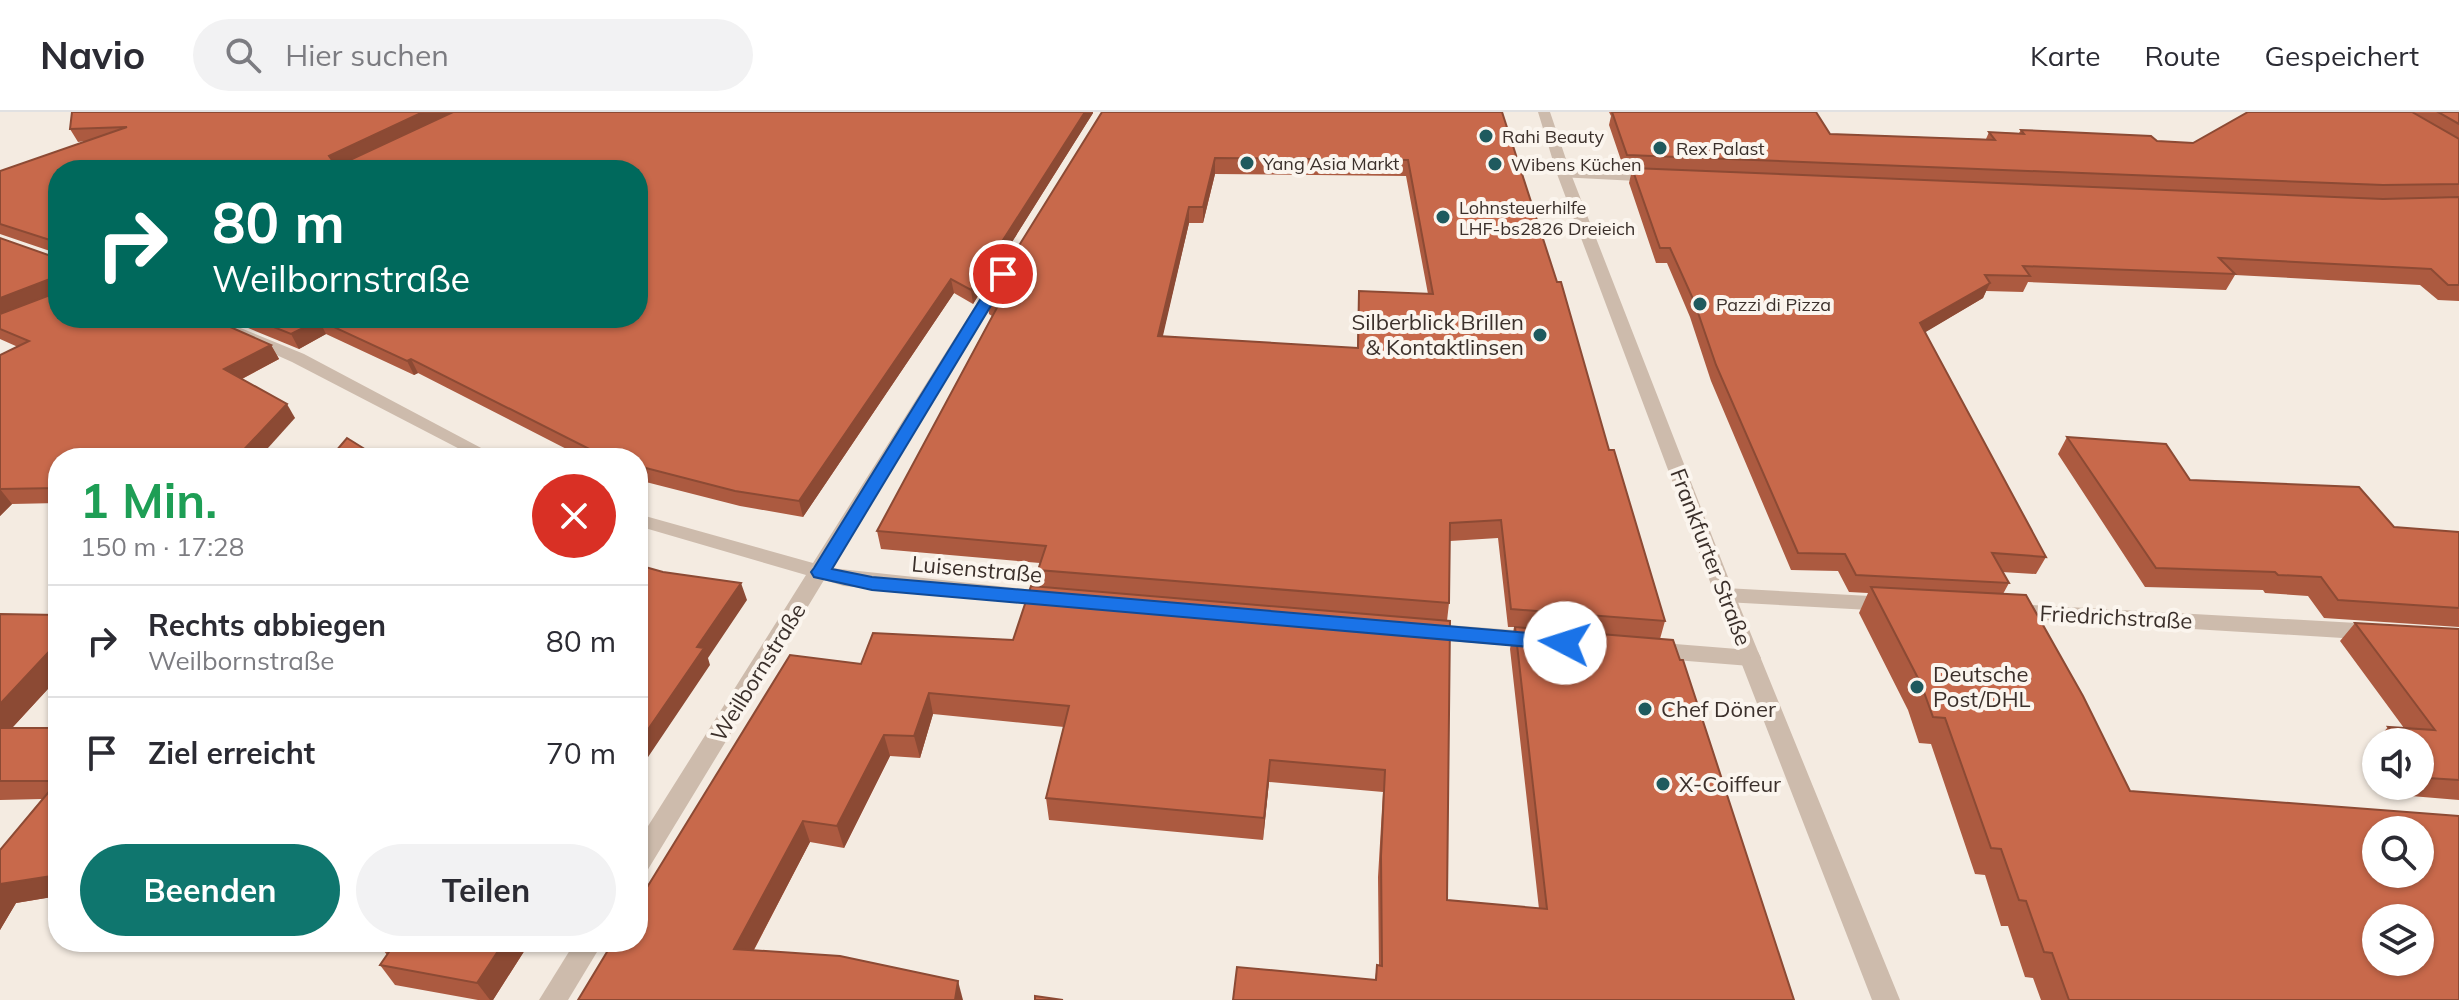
<!DOCTYPE html>
<html lang="de">
<head>
<meta charset="utf-8">
<style>
  :root { --surface:#fff; --page:#f2f2f3; --text:#2b2b33; --muted:#7c7c81; --line:#e1e1e2; --accent:#0f766e }
  body { margin:0; font-family:Mulish,sans-serif; background:var(--page); color:var(--text); height:100vh; display:flex; flex-direction:column; font-size:30px; white-space:nowrap }
  * { box-sizing:border-box; margin:0 }
  p { font-size:26px; color:var(--muted) }
  .icon { flex:none; width:44px; height:44px; fill:none; stroke:currentColor; stroke-width:2; stroke-linecap:round; stroke-linejoin:round }
  .map { position:relative; flex:1; overflow:hidden }
  .details { position:absolute; left:48px; top:336px; width:600px; height:504px; display:flex; flex-direction:column; background:var(--surface); border-radius:32px; box-shadow:0 2px 6px #0004 }
  .details>* { flex:none }
  .banner { position:absolute; left:48px; top:48px; width:600px; height:168px; border-radius:32px; box-shadow:0 2px 6px #0004; background:#00695c; color:#fff; overflow:hidden }
  .fabs { position:absolute; left:2362px; top:616px; display:grid; gap:16px }
  .fabs a { display:grid; place-items:center; width:72px; height:72px; border-radius:50%; background:var(--surface); box-shadow:0 2px 6px #0004; font-size:40px }
  .pin { position:absolute; display:grid; place-items:center; width:68px; height:68px; color:#fff; margin:-34px; border:4px solid #fff; border-radius:50%; box-shadow:0 2px 8px #0007 }
  .me { position:absolute; width:88px; margin:-44px; rotate:275deg; stroke-linejoin:round; filter:drop-shadow(0 0 6px #0008) }
  .turn { display:flex; align-items:center; gap:28px; height:168px; padding:0 32px; font-size:36px }
  .turn .icon { width:104px; height:104px; stroke-width:2.5 }
  .turn b { display:block; font-size:56px; line-height:68px }
  .round { display:grid; place-items:center; flex:none; width:84px; height:84px; border-radius:42px; background:var(--page) }
  .headline { display:flex; align-items:center; justify-content:space-between; height:136px; padding:0 32px }
  h1 { font-size:48px; font-weight:700; line-height:60px; color:#1e9e55 }
  .button { display:flex; gap:16px; margin-top:auto; padding:16px 32px }
  .button a { flex:1; height:92px; border-radius:48px; background:var(--accent); color:#fff; font-size:32px; font-weight:700; line-height:92px; text-align:center }
  .button a+a { background:var(--page); color:var(--text) }
  ul { padding:0; list-style:none }
  li { display:flex; align-items:center; gap:24px; height:112px; padding:0 32px; border-top:2px solid var(--line) }
  li div { flex:1 }
  li b { display:block; font-size:30px }
  li em { font-style:normal }
  header { display:flex; align-items:center; gap:48px; box-sizing:border-box; height:112px; padding:0 40px; background:var(--surface); border-bottom:2px solid var(--line) }
  header strong { font-size:38px }
  nav { display:flex; gap:44px; margin-inline-start:auto; font-size:28px }
  .search { width:560px; height:72px; background:var(--page); display:flex; align-items:center; gap:20px; box-sizing:border-box; padding:0 28px; border-radius:44px; color:var(--muted); font-size:30px }
  .map>svg:first-child { display:block }
  .lines { fill:none; stroke-linecap:round; stroke-linejoin:round }
  .minor { fill:#cdbbac; fill-rule:evenodd }
  .tertiary { fill:#cdbbac; fill-rule:evenodd }
  .wall { fill:#ac5a40; fill-rule:evenodd }
  .shaded-wall { fill:#8c4a34 }
  .building { fill:#c8694b; stroke:#8c4a34; stroke-width:2; fill-rule:evenodd }
  .route { fill:#1a73e8; stroke:#114b97; stroke-width:2 }
  .poi-dot { fill:#1f5a5e; stroke:#fbf5ee; stroke-width:3 }
  .labels { text-anchor:middle; dominant-baseline:central; stroke-width:8; stroke-linejoin:round; paint-order:stroke }
  .far-poi-label { font-size:18px; fill:#3b302b; stroke:#fbf5ee; text-anchor:start }
  .poi-label { font-size:22px; fill:#3b302b; stroke:#fbf5ee; text-anchor:start }
  .street-label { font-size:22px; fill:#3b302b; stroke:#fbf5ee }
</style>
</head>
<body>
<header>
<strong>Navio</strong>
<div class="search"><svg class="icon" aria-label="search" viewBox="0 0 24 24"><circle cx="10" cy="10" r="6"/><path d="M15 15l6 6"/></svg>Hier suchen</div>
<nav><a>Karte</a><a>Route</a><a>Gespeichert</a></nav>
</header>
<div class="map">
<svg width="2459" height="888" viewBox="0 0 2459 888">
  <rect width="100%" height="100%" fill="#f4ebe1"/>
  <g class="lines">
    <g class="minor">
      <polygon points="1564,58 1656,62 1663,66 1656,70 1559,65 1559,59"/>
      <polygon points="1000,162 1008,167 831,456 1053,480 1060,482 1063,487 1060,492 1053,494 844,474 824,468 647,759 638,763 638,730 806,463 638,414 638,402 813,451 992,167"/>
      <polygon points="194,206 216,206 304,242 500,346 477,346 292,250"/>
      <polygon points="1725,476 1888,485 1895,487 1898,492 1895,497 1888,499 1725,490 1718,488 1715,483 1718,478"/>
      <polygon points="2012,492 2375,512 2383,515 2386,520 2383,525 2375,528 2012,506 2005,504 2002,499 2005,494"/>
      <polygon points="1423,511 1539,520 1547,523 1550,528 1547,533 1539,536 1423,527 1415,524 1412,519 1415,514"/>
      <polygon points="1650,530 1750,538 1758,540 1761,546 1758,552 1750,554 1650,546 1642,543 1639,538 1642,533"/>
      <polygon points="575,830 603,830 568,888 539,888"/>
    </g>
    <polygon class="tertiary" points="1538,0 1550,0 1571,62 1735,483 1900,888 1872,888 1715,483 1557,62"/>
  </g>
  <g class="wall">
    <polygon points="72,0 1093,0 1093,1 973,192 954,181 803,405 740,394 638,368 638,346 584,346 418,261 414,263 326,222 299,237 224,206 638,206 638,58 58,206 271,233 279,247 242,267 295,306 58,346 58,391 12,392 0,404 0,243 18,235 0,227 0,217 51,144 50,139 0,122 0,59 86,29 78,30 70,17"/>
    <path d="M 1102,0 L 1502,0 L 1609,338 L 1665,509 L 1660,527 L 1794,888 L 1375,868 L 1377,853 L 1379,853 L 1378,765 L 1383,680 L 1269,670 L 1263,728 L 1049,708 L 1046,686 L 1064,615 L 933,602 L 920,646 L 890,644 L 844,736 L 810,730 L 754,838 L 578,888 L 861,552 L 1013,528 L 1040,475 L 1038,458 L 1040,451 L 881,437 L 877,419 L 992,204 L 989,202 L 987,185 ZM 1215,62 L 1406,64 L 1428,182 L 1359,179 L 1357,236 L 1162,225 L 1189,111 L 1203,111 ZM 1498,426 L 1508,515 L 1514,515 L 1510,537 L 1539,797 L 1447,788 L 1447,509 L 1449,491 L 1450,429 Z"/>
    <polygon points="1609,0 1816,0 1830,22 1986,27 1989,20 2019,21 2021,18 2157,29 2193,31 2248,0 2459,0 2459,189 2438,188 2420,173 2235,163 2226,178 2028,170 2023,180 1986,179 1983,186 1925,220 2046,445 2036,462 2002,460 2009,471 2003,482 2130,679 2459,888 2041,888 2033,866 2025,865 2008,814 2001,814 1985,763 1975,762 1931,632 1919,631 1908,598 1859,501 1868,481 1849,480 1838,459 1791,458 1711,269 1690,205 1667,151 1656,151 1629,71 1632,58 1624,57 1609,13 1611,4"/>
    <polygon points="2067,325 2190,368 2394,415 2459,420 2459,515 2324,506 2308,484 2265,481 2263,478 2145,475 2058,342"/>
    <polygon points="0,502 58,503 58,566 12,616 58,616 58,784 16,791 0,818 0,738 42,687 0,688"/>
    <polygon points="2355,511 2459,517 2459,688 2411,684 2404,674 2420,674 2420,630 2376,630 2376,639 2372,633 2388,615 2404,616 2340,529"/>
    <polygon points="379,830 530,830 493,888 478,888 395,873 380,853 387,843 378,831"/>
  </g>
  <g class="shaded-wall">
    <polygon points="423,0 455,0 335,57 329,44"/>
    <polygon points="1085,0 1093,0 1093,1 973,192 971,178"/>
    <polygon points="1215,46 1215,62 1203,111 1203,95"/>
    <polygon points="1189,95 1189,111 1159,241 1158,224"/>
    <polygon points="50,167 58,181 0,204 0,186"/>
    <polygon points="951,167 954,181 803,405 799,389"/>
    <polygon points="1990,171 1983,186 1914,227 1920,211"/>
    <polygon points="319,208 326,222 299,237 291,222"/>
    <polygon points="271,233 279,247 232,272 224,257"/>
    <polygon points="411,247 418,261 414,263 407,249"/>
    <polygon points="287,292 295,306 259,346 236,346"/>
    <polygon points="0,377 12,392 0,404"/>
    <polygon points="741,471 747,488 708,546 710,553 638,660 638,632 697,535"/>
    <polygon points="58,530 58,566 0,629 0,592"/>
    <polygon points="929,581 933,602 920,646 914,624"/>
    <polygon points="884,623 890,644 844,736 837,714"/>
    <polygon points="1270,648 1269,670 1263,728 1264,706"/>
    <polygon points="803,709 810,730 743,858 734,837"/>
    <polygon points="58,763 58,784 16,791 0,818 0,772"/>
    <polygon points="504,830 530,830 493,888 490,888 477,871"/>
    <polygon points="958,869 963,888 955,888"/>
  </g>
  <g class="building">
    <polygon points="72,0 423,0 329,44 332,48 350,48 453,0 1085,0 971,178 951,167 799,389 735,379 638,354 638,346 607,346 411,247 407,249 319,208 291,222 251,206 638,206 638,58 58,58 58,206 210,206 271,233 224,257 287,292 236,346 58,346 58,376 0,377 0,243 29,229 0,217 0,202 50,183 50,167 0,186 0,126 51,144 50,128 0,112 0,59 127,15 70,17"/>
    <path d="M 1102,0 L 1502,0 L 1557,170 L 1561,170 L 1609,338 L 1614,338 L 1665,509 L 1511,497 L 1501,408 L 1450,411 L 1449,491 L 1038,458 L 1046,434 L 877,419 L 999,192 L 987,185 ZM 1215,46 L 1408,48 L 1433,182 L 1359,179 L 1358,236 L 1158,224 L 1189,95 L 1203,95 Z"/>
    <polygon points="1612,0 1816,0 1830,22 1995,28 1989,20 2024,22 2021,18 2151,24 2157,29 2193,31 2248,0 2412,0 2459,27 2459,72 2383,73 1627,43"/>
    <polygon points="2438,0 2459,0 2459,12"/>
    <polygon points="1632,56 2383,87 2459,85 2459,173 2448,173 2431,157 2219,146 2235,162 2023,154 2030,164 1985,163 1990,171 1920,211 2046,445 1992,441 2009,471 1856,463 1845,442 1798,441 1716,253 1694,189 1670,136 1660,136"/>
    <polygon points="2067,325 2166,332 2190,368 2359,375 2394,415 2459,420 2459,496 2338,488 2321,465 2278,463 2275,460 2156,456"/>
    <polygon points="347,326 379,346 330,346"/>
    <polygon points="638,453 663,460 741,471 697,535 704,536 638,632"/>
    <polygon points="1031,474 1450,509 1447,788 1547,797 1515,515 1673,528 1680,548 1683,548 1794,888 1233,888 1237,855 1376,868 1377,853 1382,854 1381,744 1385,658 1270,648 1264,706 1046,686 1069,594 929,581 914,624 884,623 837,714 803,709 734,837 840,844 958,869 955,888 578,888 613,830 638,830 638,790 790,543 861,552 873,521 1013,528"/>
    <path d="M 1871,475 L 2026,483 L 2083,584 L 2130,679 L 2459,704 L 2459,888 L 2069,888 L 2052,841 L 2044,840 L 2026,789 L 2019,788 L 2001,737 L 1991,736 L 1945,606 L 1933,605 L 1921,572 ZM 2376,718 L 2420,718 L 2420,762 L 2376,762 ZM 2376,806 L 2420,806 L 2420,850 L 2376,850 Z"/>
    <polygon points="0,502 58,503 58,530 0,592"/>
    <polygon points="2355,511 2459,517 2459,668 2428,666 2420,655 2420,630 2400,630 2388,615 2435,618"/>
    <polygon points="0,616 58,616 58,763 0,772 0,738 58,669 0,669"/>
    <polygon points="379,830 504,830 477,871 380,853 393,834 378,831"/>
    <polygon points="1035,884 1063,888 1035,888"/>
  </g>
  <polygon class="route" points="1003,158 1010,162 832,457 872,465 1565,524 1575,531 1572,536 1565,538 872,478 814,465 811,460 814,456 996,162"/>
  <g class="poi-dot">
    <circle cx="1486" cy="24" r="8"/>
    <circle cx="1660" cy="36" r="8"/>
    <circle cx="1247" cy="51" r="8"/>
    <circle cx="1495" cy="52" r="8"/>
    <circle cx="1443" cy="105" r="8"/>
    <circle cx="1700" cy="192" r="8"/>
    <circle cx="1540" cy="223" r="8"/>
    <circle cx="1917" cy="575" r="8"/>
    <circle cx="1645" cy="597" r="8"/>
    <circle cx="1663" cy="672" r="8"/>
  </g>
  <g class="labels">
    <g class="far-poi-label">
      <text x="1502" y="24">Rahi Beauty</text>
      <text x="1676" y="36">Rex Palast</text>
      <text x="1263" y="51">Yang Asia Markt</text>
      <text x="1511" y="52">Wibens Küchen</text>
      <text x="1459" y="95">Lohnsteuerhilfe<tspan x="1459" dy="21">LHF-bs2826 Dreieich</tspan></text>
      <text x="1716" y="192">Pazzi di Pizza</text>
    </g>
    <g class="poi-label">
      <text x="1524" y="210" text-anchor="end">Silberblick Brillen<tspan x="1524" dy="25">&amp; Kontaktlinsen</tspan></text>
      <text x="1933" y="562">Deutsche<tspan x="1933" dy="25">Post/DHL</tspan></text>
      <text x="1661" y="597">Chef Döner</text>
      <text x="1679" y="672">X-Coiffeur</text>
    </g>
    <g class="street-label">
      <text transform="translate(1711 445) rotate(69)">Frankfurter Straße</text>
      <text transform="translate(977 457) rotate(5)">Luisenstraße</text>
      <text transform="translate(2116 505) rotate(3)">Friedrichstraße</text>
      <text transform="translate(758 560) rotate(-58)">Weilbornstraße</text>
    </g>
  </g>
</svg>
<div class="fabs">
<a><svg class="icon" aria-label="sound" viewBox="0 0 24 24"><path d="M4 9h4l5-4v14l-5-4H4zM17 9q2 3 0 6"/></svg></a>
<a><svg class="icon" aria-label="search" viewBox="0 0 24 24"><circle cx="10" cy="10" r="6"/><path d="M15 15l6 6"/></svg></a>
<a><svg class="icon" aria-label="layers" viewBox="0 0 24 24"><path d="M12 4l9 5-9 5-9-5zM3 14l9 5 9-5"/></svg></a>
</div>
<div class="pin" style="left:1003px;top:162px;background:#d93025"><svg class="icon" aria-label="arrive" viewBox="0 0 24 24"><path d="M6 21V4h12l-3 4 3 4H6"/></svg></div>
<svg class="me" style="left:1565px;top:531px" viewBox="-20 -20 40 40"><circle r="19" fill="#fff"/><path d="M0-13L10 11 0 6-10 11z" fill="#1a73e8"/></svg>
<div class="banner">
<div class="turn"><svg class="icon" aria-label="right" viewBox="0 0 24 24"><path d="M7 20v-9h11M14 6l5 5-5 5"/></svg><div><b>80 m</b>Weilbornstraße</div></div>
</div>
<section class="details">
<div class="headline"><div><h1>1 Min.</h1><p>150 m · 17:28</p></div><a class="round" style="background:#d93025;color:#fff"><svg class="icon" aria-label="close" viewBox="0 0 24 24"><path d="M6 6l12 12M18 6L6 18"/></svg></a></div>
<ul>
<li><svg class="icon" aria-label="right" viewBox="0 0 24 24"><path d="M7 20v-9h11M14 6l5 5-5 5"/></svg><div><b>Rechts abbiegen</b><p>Weilbornstraße</p></div><em>80 m</em></li>
<li><svg class="icon" aria-label="arrive" viewBox="0 0 24 24"><path d="M6 21V4h12l-3 4 3 4H6"/></svg><div><b>Ziel erreicht</b></div><em>70 m</em></li>
</ul>
<div class="button"><a>Beenden</a><a>Teilen</a></div>
</section>
</div>
</body>
</html>
